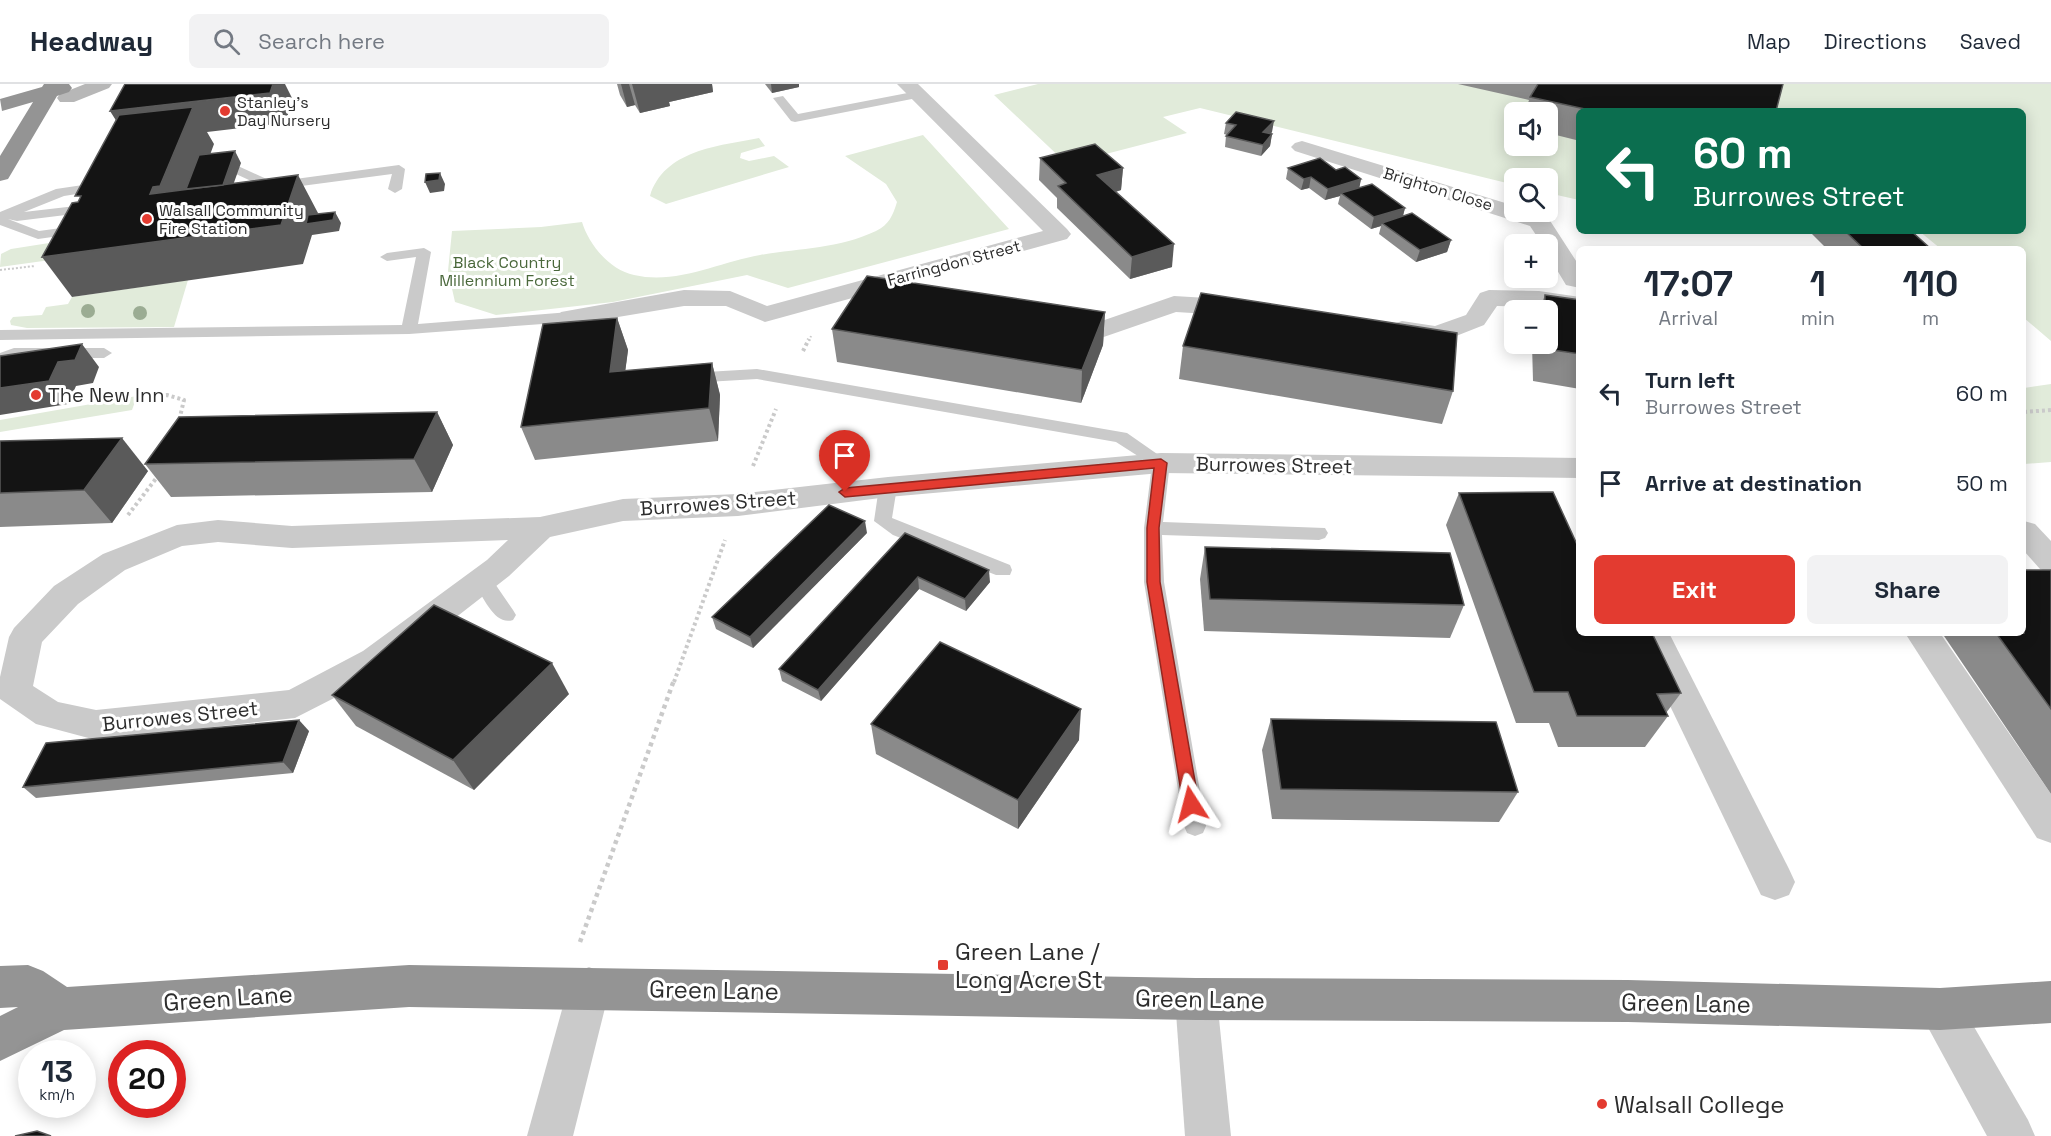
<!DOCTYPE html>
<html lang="en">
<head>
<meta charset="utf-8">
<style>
  :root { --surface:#fff; --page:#f2f2f3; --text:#1f2937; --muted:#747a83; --line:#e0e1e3; --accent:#e33b30 }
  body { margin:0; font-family:"Space Grotesk",sans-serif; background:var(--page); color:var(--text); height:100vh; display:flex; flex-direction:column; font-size:22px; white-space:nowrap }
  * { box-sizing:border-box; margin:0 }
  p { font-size:20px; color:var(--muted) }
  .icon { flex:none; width:33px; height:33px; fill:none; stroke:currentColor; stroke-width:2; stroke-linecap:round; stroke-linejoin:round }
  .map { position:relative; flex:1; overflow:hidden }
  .drawer { position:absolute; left:1576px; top:162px; width:450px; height:390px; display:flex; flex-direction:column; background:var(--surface); border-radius:9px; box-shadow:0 3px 15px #0003 }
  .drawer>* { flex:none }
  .banner { position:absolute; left:1576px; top:24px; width:450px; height:126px; border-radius:9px; box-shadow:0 3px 15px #0003; background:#0b6e4f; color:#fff; overflow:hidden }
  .controls { position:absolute; left:1504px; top:18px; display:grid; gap:12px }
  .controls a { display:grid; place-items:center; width:54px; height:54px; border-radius:9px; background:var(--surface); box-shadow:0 3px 15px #0003; font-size:30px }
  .speed { position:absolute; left:18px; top:956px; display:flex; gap:12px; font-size:30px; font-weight:700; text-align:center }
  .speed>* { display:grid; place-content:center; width:78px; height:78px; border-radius:50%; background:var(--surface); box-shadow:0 3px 15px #0003; line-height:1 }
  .speed small { font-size:15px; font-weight:400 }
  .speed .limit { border:9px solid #d22; background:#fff; color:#111 }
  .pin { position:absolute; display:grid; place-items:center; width:51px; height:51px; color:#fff; margin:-62px -26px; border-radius:50% 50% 50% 0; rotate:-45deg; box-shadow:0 0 6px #0007 }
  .pin .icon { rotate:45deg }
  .me { position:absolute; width:66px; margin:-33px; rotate:351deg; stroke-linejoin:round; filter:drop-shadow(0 0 4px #0008) }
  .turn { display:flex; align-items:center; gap:21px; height:126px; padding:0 18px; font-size:27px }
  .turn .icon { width:78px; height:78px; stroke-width:2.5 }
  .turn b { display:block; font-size:42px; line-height:51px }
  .eta { display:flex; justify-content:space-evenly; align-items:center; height:102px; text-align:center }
  .eta b { font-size:36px; font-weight:700; line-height:42px }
  .button { display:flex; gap:12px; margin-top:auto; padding:12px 18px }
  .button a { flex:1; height:69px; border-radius:9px; background:var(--accent); color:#fff; font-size:24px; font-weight:700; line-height:69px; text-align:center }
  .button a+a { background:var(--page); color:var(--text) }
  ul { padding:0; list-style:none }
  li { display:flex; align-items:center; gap:18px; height:90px; padding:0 18px }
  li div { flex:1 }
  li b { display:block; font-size:22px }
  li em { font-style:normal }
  header { display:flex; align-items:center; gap:36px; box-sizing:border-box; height:84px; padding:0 30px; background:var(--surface); border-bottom:2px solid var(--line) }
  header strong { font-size:28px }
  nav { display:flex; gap:33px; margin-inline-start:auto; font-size:21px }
  .search { width:420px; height:54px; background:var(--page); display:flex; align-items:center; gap:15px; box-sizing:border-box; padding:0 21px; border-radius:9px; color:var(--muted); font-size:22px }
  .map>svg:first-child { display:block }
  .green { fill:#e1ebda; fill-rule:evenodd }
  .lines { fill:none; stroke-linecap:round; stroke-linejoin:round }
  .path-far2 { stroke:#cacaca; stroke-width:2; stroke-dasharray:2 2; stroke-linecap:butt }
  .path-far1 { stroke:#cacaca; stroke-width:4; stroke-dasharray:3 3; stroke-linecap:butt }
  .path { stroke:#cacaca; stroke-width:4.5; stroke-dasharray:4 4; stroke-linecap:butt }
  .lane { fill:#cacaca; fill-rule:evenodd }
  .street { fill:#cacaca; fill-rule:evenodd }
  .secondary { fill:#b7b7b7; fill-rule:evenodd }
  .highway { fill:#949494; fill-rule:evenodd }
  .tree { fill:#9bac93 }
  .wall { fill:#8a8a8a }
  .shaded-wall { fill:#5a5a5a }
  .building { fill:#141414; stroke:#5a5a5a; stroke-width:1.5 }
  .route { fill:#e33b30; stroke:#94261f; stroke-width:1.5 }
  .poi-dot { fill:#e33b30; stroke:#fff; stroke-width:2 }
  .labels { text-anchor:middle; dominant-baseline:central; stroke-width:6; stroke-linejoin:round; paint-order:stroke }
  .far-poi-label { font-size:16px; fill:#2d2d2d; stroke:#fff; text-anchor:start }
  .far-street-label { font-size:16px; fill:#2d2d2d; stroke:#fff }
  .far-park-label { font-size:16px; fill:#4a683b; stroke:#fff }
  .poi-label { font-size:20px; fill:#2d2d2d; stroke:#fff; text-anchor:start }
  .street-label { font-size:20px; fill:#2d2d2d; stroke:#fff }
  .near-poi-label { font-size:24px; fill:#2d2d2d; stroke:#fff; text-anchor:start }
  .near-street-label { font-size:24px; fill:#2d2d2d; stroke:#fff }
</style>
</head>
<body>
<header>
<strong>Headway</strong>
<div class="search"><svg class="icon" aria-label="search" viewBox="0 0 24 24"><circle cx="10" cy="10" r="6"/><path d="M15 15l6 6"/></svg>Search here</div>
<nav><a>Map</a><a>Directions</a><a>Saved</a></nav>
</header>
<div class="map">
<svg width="2051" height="1052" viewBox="0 0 2051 1052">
  <rect width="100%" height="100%" fill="#fff"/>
  <g class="green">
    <path d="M 1038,0 L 2051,0 L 2051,257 L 2024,234 L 2024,165 L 1941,165 L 1919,147 L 2024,147 L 2024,27 L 1580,27 L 1579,116 L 1548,109 L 1548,94 L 1515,94 L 1515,101 L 1200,24 L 1163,33 L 1187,49 L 1067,80 L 994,11 ZM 1515,28 L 1548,28 L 1548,62 L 1515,62 Z"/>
    <path d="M 923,51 L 1009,145 L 788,204 L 747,191 L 613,218 L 496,231 L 455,218 L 448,187 L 452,147 L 541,143 L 582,138 C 589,161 610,186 634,191 C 677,201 719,178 760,171 C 800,164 838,165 876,147 C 889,141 893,131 897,118 L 886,100 L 845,72 Z"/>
    <path d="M 759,54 L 765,62 L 741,69 L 740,74 L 749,77 L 774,72 L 789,83 L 666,120 L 650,112 C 664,66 718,62 759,54 Z"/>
    <polygon points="81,154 72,173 0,183 1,170 11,165"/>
    <polygon points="188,196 174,243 27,244 11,241 10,237 13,233 42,231 46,223 68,220 72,213"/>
    <polygon points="2051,300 2051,378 2024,380 2024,304"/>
    <polygon points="137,312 132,326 0,348 0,336"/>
  </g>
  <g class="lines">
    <g class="path-far2">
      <polyline points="0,186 35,182"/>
      <polyline points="809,257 811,252"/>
    </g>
    <g class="path-far1">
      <polyline points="803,267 809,255"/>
      <polyline points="136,315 167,311 184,316 179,337"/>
      <polyline points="2024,328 2051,326"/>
      <polyline points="753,382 776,325"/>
      <polyline points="128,431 158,392"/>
      <polyline points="674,598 725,456"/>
    </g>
    <polyline class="path" points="580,858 674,596"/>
    <g class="lane">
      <polygon points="918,7 922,9 922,13 795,38 791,37 773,14 783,12 798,30"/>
      <polygon points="399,81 405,85 402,105 395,109 388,105 392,90 271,106 236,90 212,94 206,90 212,86 238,82 273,98"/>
      <polygon points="103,98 110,102 108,105 64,112 24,128 93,120 100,124 98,127 17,137 8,135 39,147 83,141 88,142 88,148 38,155 0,141 0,128 56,105"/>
      <polygon points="424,164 431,168 418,240 570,228 578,233 570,238 409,250 0,256 0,246 402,241 416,173 387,177 380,173 387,169"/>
      <polygon points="14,264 104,264 112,269 104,274 16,274 0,279 0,269"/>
      <polygon points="757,285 1127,349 1170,379 1163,438 1325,444 1328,449 1325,454 1319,456 1162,451 1164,498 1206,742 1203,749 1195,752 1187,749 1184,742 1144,498 1144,444 1152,381 1116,358 757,295 689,299 681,294 689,289"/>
      <polygon points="888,397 897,403 892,434 1010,481 1012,486 1010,491 996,491 893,451 874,437 879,403"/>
      <path d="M 482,489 L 489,491 L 513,526 L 516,531 L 513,536 C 495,542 484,514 475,501 L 472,496 L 475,491 Z"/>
    </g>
    <g class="street">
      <polygon points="897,0 918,0 1067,145 1071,150 1067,155 765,238 726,222 684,222 570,241 561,238 557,233 561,228 684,206 730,207 767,222 1043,147"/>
      <polygon points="1302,57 1515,122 1515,128 1532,128 1547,132 1580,183 1580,204 1566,201 1548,171 1548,160 1542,160 1530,142 1295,67 1291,63 1295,59"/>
      <polygon points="1489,206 1539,207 1580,213 1580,228 1539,223 1497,222 1484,241 1446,256 1437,258 1393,250 1389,245 1393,240 1402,237 1435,242 1466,231 1480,209"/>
      <polygon points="1174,212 1241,216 1250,219 1254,224 1250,229 1241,232 1176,228 1095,256 1051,248 1047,243 1051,238 1060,235 1093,240"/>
      <path d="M 1161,369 L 1580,374 L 1580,394 L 1161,389 L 888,413 L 738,432 L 623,437 L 550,453 L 509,492 L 387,587 L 295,634 L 96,656 L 36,640 L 0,615 L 0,593 L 9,553 L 14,544 L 54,502 L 103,470 L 177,441 L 218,436 L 292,442 L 540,433 L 623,415 L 738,410 L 888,393 ZM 508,456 L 487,476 L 363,567 L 289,606 L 96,626 L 58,618 L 33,602 L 42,558 L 78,520 L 125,486 L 182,462 L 218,458 L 292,464 Z"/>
      <polygon points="2024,437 2035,440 2051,457 2051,489 2040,485 2024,467"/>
      <polygon points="1635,549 1669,549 1789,785 1795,798 1789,811 1775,816 1761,811"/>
      <polygon points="1905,549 1940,549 2051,710 2051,759 2037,754"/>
      <polygon points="589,883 604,889 610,904 573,1052 527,1052 568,904 574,889"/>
      <polygon points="1196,894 1211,900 1217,915 1231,1052 1185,1052 1175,915 1181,900"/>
      <polygon points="1940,904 1955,910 2028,1036 2035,1052 1987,1052 1918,925 1925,910"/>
    </g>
    <polygon class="secondary" points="85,0 112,0 109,4 74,18 60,18 57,14 60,10"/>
    <g class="highway">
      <polygon points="44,0 69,0 72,4 69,8 57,12 11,90 8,95 0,97 0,72 33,18 2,27 0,15 42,3"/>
      <polygon points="28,881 43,887 67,903 409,881 1196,894 1628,896 1940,904 2051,897 2051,939 1940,946 1628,938 1196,936 409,923 64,946 0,977 0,932 18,923 0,924 0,882"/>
    </g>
  </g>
  <g class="tree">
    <circle cx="88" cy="227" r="7"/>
    <circle cx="140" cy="229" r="7"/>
  </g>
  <g class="wall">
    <polygon points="617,0 712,0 713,8 669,18 670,22 640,29 635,21 627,23 620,11"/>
    <polygon points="765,0 799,0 799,3 772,9"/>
    <polygon points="1458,0 1783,0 1776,27 1580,27 1580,57 1548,49 1548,28 1525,28 1529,16"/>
    <polygon points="1226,39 1272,48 1270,50 1272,50 1270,62 1261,72 1225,63 1226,52 1227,51 1224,50"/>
    <polygon points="1040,74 1123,84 1121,106 1116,108 1172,183 1130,195 1057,124 1057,114 1039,96"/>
    <polygon points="1288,84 1336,86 1361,95 1359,103 1405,124 1403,132 1451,156 1447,168 1416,178 1379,150 1381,142 1371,145 1338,120 1340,112 1325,116 1309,104 1301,106 1286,95"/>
    <polygon points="1809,147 1911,147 1931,165 1827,165"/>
    <polygon points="1545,211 1580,216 1580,305 1533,297 1532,260 1548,260 1548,226 1539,226"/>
    <polygon points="1105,228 1103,261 1081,319 837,278 832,245"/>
    <polygon points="617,234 628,266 625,287 712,279 720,311 718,357 535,376 521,343"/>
    <polygon points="1183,262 1453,307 1442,340 1179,295"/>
    <polygon points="437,328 453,361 432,408 171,413 145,380"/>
    <polygon points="0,357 148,387 112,439 0,443"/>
    <polygon points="1459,409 1580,549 1681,609 1666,629 1668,632 1645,663 1558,663 1549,639 1516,639 1446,441"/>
    <polygon points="867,449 753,564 716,545 712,533"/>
    <polygon points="905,449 990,498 966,527 919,505 821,617 782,597 779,585"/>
    <polygon points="1205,463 1464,521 1450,554 1204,547 1200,495"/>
    <polygon points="2051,486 2051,710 1942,549 2024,549"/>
    <polygon points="569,610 474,706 356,642 332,611"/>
    <polygon points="1271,635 1518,708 1499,738 1272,735 1262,666"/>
    <polygon points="871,640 1079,656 1018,745 876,670"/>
    <polygon points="309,647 293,689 36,714 23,703"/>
  </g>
  <g class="shaded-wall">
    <polygon points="239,0 258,0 254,11 270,9 273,0 285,0 293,16 285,39 207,48 214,60 190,125 215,121 235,67 241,79 222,132 185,138 184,141 177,142 174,149 150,110 153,103 160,102 181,51 129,57 110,27 245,12"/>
    <polygon points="621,0 629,0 635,21 627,23"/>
    <polygon points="632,0 712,0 713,8 669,18 670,22 640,29"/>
    <polygon points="771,0 799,0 799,3 772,9"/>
    <polygon points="1274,37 1272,48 1262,59 1263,48"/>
    <polygon points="1272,50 1270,62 1261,72 1263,61"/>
    <polygon points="1123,84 1121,106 1096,113 1097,91"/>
    <polygon points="440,89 445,100 444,107 430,109 425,98"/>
    <polygon points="298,91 318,129 315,138 335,128 341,139 339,147 312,151 303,180 72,213 42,173"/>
    <polygon points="1311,93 1309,104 1301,106 1304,95"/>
    <polygon points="1361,95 1359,106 1341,109 1340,112 1325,116 1328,105"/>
    <polygon points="1405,124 1402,135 1382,139 1381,142 1371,145 1374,133"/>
    <polygon points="1451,156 1447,168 1416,178 1420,166"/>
    <polygon points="1174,160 1172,183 1130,195 1132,173"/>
    <polygon points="1105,228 1103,261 1081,319 1082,286"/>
    <polygon points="617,234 628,266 621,321 610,288"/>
    <polygon points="82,260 99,283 93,299 76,302 68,320 0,331 0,304 58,278"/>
    <polygon points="712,279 720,311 718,357 709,324"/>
    <polygon points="437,328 453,361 432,408 414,375"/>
    <polygon points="122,354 148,387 112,439 84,406"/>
    <polygon points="865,437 867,449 753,564 750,553"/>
    <polygon points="989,486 990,498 966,527 965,515"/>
    <polygon points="918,493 919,505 821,617 818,606"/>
    <polygon points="552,579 569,610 474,706 453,676"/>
    <polygon points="1081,625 1079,656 1018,745 1018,716"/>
    <polygon points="299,636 309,647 293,689 283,678"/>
  </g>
  <g class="building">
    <polygon points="125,0 273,0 270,9 110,27"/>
    <polygon points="1538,0 1783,0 1776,27 1594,27 1530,13"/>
    <polygon points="193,23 160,102 153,103 150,110 298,91 281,141 42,173 72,119 78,118 81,112 75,112 119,31"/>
    <polygon points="1236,28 1274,37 1263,48 1272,50 1263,61 1226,52 1236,41 1226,39"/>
    <polygon points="1095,60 1123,84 1097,91 1174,160 1132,173 1058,102 1066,99 1040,74"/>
    <polygon points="235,67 223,101 186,105 199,71"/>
    <polygon points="1320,74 1336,86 1345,83 1361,95 1328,105 1311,93 1304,95 1288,84"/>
    <polygon points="440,89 439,96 425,98 426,90"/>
    <polygon points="1372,100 1405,124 1374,133 1341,109"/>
    <polygon points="335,128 333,136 306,140 308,131"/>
    <polygon points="1412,129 1451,156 1420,166 1382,139"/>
    <polygon points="1845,147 1911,147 1931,165 1864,165"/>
    <polygon points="867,192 1105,228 1082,286 832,245"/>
    <polygon points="1201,209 1457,249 1453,307 1183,262"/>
    <polygon points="1545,211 1580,216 1580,270 1546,265 1546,260 1548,260 1548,226 1545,226"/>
    <polygon points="617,234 610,288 712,279 709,324 521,343 543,240"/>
    <polygon points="82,260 75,276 58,278 49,297 0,304 0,272"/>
    <polygon points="437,328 414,375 145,380 179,333"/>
    <polygon points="122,354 84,406 0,409 0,357"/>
    <polygon points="1553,408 1580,467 1580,549 1652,549 1681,609 1657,610 1668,632 1577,632 1568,608 1534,608 1459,409"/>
    <polygon points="829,421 865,437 750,553 712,533"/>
    <polygon points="905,449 989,486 965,515 918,493 818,606 779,585"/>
    <polygon points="1205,463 1450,469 1464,521 1210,515"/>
    <polygon points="2024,486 2051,486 2051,625 1996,549 2024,549"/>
    <polygon points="434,521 552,579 453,676 332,611"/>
    <polygon points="940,558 1081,625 1018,716 871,640"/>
    <polygon points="1271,635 1496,638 1518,708 1281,705"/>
    <polygon points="299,636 283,678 23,703 46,659"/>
    <polygon points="37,1047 51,1052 15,1052"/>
  </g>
  <polygon class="route" points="1161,375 1167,379 1159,444 1160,498 1199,720 1197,725 1185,725 1183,720 1147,498 1147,444 1154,384 845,413 839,408 845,404"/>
  <g class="poi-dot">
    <circle cx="225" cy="27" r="6"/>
    <circle cx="147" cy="135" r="6"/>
    <circle cx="36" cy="311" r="6"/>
    <rect x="937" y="875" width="12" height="12" rx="3"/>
    <circle cx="1602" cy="1020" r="6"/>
  </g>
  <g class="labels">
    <g class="far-poi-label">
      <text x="237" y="18">Stanley's<tspan x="237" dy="18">Day Nursery</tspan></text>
      <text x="159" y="126">Walsall Community<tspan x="159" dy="18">Fire Station</tspan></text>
    </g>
    <g class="far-street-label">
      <text transform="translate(1438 105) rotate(17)">Brighton Close</text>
      <text transform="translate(954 179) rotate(-15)">Farringdon Street</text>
    </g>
    <g class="far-park-label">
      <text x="507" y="178">Black Country<tspan x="507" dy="18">Millennium Forest</tspan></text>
    </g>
    <g class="poi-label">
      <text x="48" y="311">The New Inn</text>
    </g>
    <g class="street-label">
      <text transform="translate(1274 381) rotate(1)">Burrowes Street</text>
      <text transform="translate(718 419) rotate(-4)">Burrowes Street</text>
      <text transform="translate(180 632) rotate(-6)">Burrowes Street</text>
    </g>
    <g class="near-poi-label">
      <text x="955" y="867">Green Lane /<tspan x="955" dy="28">Long Acre St</tspan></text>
      <text x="1614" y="1020">Walsall College</text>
    </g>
    <g class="near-street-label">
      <text transform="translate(714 906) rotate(1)">Green Lane</text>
      <text transform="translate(228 914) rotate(-4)">Green Lane</text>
      <text transform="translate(1200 915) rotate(1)">Green Lane</text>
      <text transform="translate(1686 919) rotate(1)">Green Lane</text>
    </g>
  </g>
</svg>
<div class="controls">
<a><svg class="icon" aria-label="sound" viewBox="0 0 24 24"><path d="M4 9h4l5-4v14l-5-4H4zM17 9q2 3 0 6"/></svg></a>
<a><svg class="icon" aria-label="search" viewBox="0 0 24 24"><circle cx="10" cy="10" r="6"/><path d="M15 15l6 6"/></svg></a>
<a>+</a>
<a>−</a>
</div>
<div class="speed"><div>13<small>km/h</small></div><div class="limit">20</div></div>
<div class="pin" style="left:845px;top:408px;background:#d93025"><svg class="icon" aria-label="arrive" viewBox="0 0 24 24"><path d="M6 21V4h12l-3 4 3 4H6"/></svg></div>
<svg class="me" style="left:1191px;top:720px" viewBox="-20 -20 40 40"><path d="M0-17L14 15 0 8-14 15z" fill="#e33b30" stroke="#fff" stroke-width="4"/></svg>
<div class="banner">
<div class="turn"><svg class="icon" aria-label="left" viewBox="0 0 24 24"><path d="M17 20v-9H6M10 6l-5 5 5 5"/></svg><div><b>60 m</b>Burrowes Street</div></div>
</div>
<section class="drawer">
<div class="eta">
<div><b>17:07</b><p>Arrival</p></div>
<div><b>1</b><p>min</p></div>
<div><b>110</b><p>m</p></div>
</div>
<ul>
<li><svg class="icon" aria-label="left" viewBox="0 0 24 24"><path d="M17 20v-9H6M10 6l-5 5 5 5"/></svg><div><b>Turn left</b><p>Burrowes Street</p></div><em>60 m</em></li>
<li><svg class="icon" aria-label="arrive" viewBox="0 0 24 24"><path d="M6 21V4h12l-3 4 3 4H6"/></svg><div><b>Arrive at destination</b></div><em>50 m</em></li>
</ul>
<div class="button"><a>Exit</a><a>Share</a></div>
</section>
</div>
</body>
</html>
